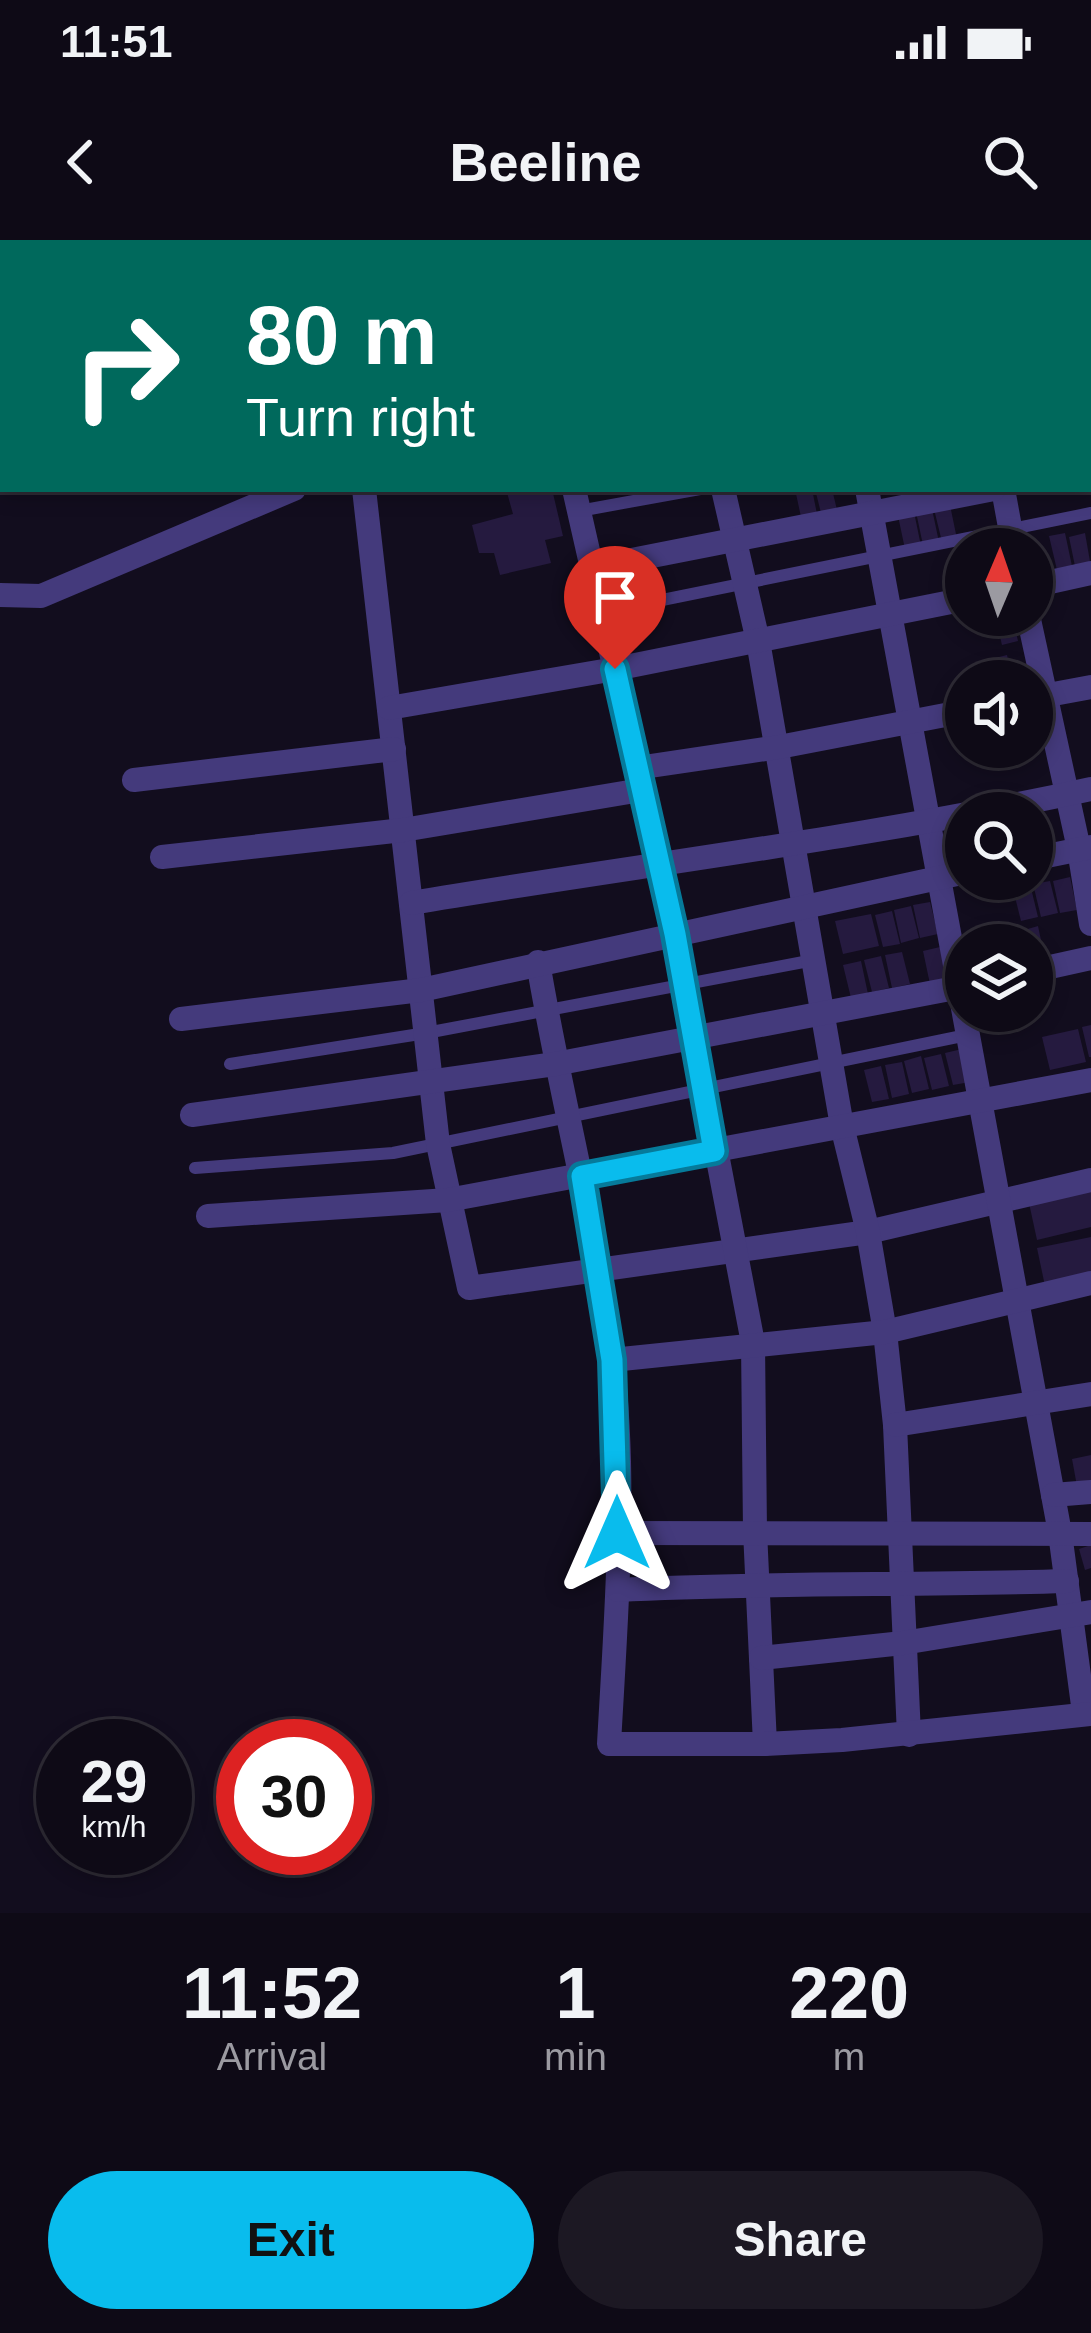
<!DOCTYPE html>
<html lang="en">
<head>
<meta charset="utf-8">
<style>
  :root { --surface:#0e0a16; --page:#1c1823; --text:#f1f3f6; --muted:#9b9aa1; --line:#2e2b35; --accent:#09bced }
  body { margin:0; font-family:Arial,sans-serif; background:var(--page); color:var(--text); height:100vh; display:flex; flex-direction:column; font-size:45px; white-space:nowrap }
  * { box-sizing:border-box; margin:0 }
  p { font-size:39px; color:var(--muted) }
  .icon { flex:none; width:66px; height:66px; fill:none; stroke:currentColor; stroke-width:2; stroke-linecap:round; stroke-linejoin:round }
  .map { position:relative; height:1673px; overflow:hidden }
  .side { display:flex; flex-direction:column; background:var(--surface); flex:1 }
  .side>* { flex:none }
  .top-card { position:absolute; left:0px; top:0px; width:1092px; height:252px; box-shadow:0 6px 18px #0003,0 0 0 3px var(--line); background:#00695c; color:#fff; overflow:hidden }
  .needle { width:78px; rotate:2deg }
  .fabs { position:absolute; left:945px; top:288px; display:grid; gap:24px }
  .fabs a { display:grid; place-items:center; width:108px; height:108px; border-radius:50%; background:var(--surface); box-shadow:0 6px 18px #0003,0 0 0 3px var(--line); font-size:60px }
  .speed { position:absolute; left:36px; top:1479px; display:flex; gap:24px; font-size:60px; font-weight:700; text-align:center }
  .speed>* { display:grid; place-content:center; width:156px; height:156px; border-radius:50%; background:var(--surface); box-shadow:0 6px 18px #0003,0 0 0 3px var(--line); line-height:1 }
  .speed small { font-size:30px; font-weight:400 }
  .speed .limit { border:18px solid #d22; background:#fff; color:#111 }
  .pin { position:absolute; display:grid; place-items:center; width:102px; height:102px; color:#fff; margin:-123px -51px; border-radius:50% 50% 50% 0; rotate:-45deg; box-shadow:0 0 12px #0007 }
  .pin .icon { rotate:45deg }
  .me { position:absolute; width:132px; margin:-66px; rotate:0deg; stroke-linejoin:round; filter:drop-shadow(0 0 9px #0008) }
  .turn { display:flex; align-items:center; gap:42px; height:252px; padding:0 48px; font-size:54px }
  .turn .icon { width:156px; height:156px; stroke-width:2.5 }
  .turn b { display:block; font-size:84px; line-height:102px }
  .eta { display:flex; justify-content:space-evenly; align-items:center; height:204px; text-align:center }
  .eta b { font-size:72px; font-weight:800; line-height:84px }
  .cta { display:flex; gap:24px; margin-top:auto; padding:24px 48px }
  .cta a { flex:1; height:138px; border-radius:72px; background:var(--accent); color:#111; font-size:48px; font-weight:800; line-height:138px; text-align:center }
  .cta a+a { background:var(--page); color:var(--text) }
  .status { display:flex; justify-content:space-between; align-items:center; height:84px; padding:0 60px; background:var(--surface); direction:ltr }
  .status svg { height:33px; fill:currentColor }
  header { display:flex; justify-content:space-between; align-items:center; height:156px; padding:0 48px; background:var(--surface); font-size:54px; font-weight:800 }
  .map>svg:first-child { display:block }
  .building { fill:#251a3f }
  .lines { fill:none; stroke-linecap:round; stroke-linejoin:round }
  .service { stroke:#443a7c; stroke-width:12 }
  .minor { stroke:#443a7c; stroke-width:24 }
  .route-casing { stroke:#067a9a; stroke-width:30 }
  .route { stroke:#09bced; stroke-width:21 }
</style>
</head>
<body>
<div class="status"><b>11:51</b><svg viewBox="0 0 49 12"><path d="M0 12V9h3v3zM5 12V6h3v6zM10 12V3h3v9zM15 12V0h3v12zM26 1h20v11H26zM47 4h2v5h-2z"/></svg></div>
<header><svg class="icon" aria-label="back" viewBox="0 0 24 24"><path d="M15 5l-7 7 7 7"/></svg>Beeline<svg class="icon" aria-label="search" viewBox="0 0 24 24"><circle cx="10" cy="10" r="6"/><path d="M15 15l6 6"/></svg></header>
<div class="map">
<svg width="1091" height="1673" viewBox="0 0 1091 1673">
  <rect width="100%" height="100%" fill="#120d1e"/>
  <g class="building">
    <polygon points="506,249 534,249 534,252 552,249 563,296 545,300 551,323 500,335 494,313 479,313 472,285 513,274"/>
    <polygon points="795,249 812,249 817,274 801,277"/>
    <polygon points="815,249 832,249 837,270 821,273"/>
    <polygon points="950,265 957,299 942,302 934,269"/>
    <polygon points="932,269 939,302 923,305 916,272"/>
    <polygon points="914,272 921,306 905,309 898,276"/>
    <polygon points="1065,293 1072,326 1057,330 1049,296"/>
    <polygon points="1085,293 1091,327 1076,331 1069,297"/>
    <polygon points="1012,375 1018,401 1002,405 995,376"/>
    <polygon points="1007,415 1013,441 996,441 991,419"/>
    <polygon points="1070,637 1077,670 1060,673 1053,641"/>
    <polygon points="1050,641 1058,673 1041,677 1033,644"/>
    <polygon points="1030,644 1038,677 1021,681 1013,649"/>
    <polygon points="930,662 938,694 920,698 913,665"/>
    <polygon points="911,666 919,698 901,703 894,670"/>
    <polygon points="892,671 900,704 883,707 875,675"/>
    <polygon points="871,674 879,706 843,714 835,681"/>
    <polygon points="1038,686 1045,719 1032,722 1032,705 1024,705 1021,691"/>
    <polygon points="1019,692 1022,705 1004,705 1002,696"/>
    <polygon points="940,707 947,740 930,744 923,711"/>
    <polygon points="902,712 910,744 892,748 885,715"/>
    <polygon points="881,716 889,748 872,752 864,720"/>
    <polygon points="861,721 868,754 851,758 843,725"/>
    <polygon points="1091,785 1091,817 1089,817 1082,787"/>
    <polygon points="1078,789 1086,822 1050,830 1042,797"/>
    <polygon points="962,809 970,842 953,845 945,813"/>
    <polygon points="941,814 949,846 932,850 924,818"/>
    <polygon points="921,816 929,849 912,853 904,821"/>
    <polygon points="902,822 909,854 892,858 885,825"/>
    <polygon points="881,826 889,859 872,862 864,830"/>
    <polygon points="1091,949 1091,987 1037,1000 1029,963"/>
    <polygon points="1091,997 1091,1036 1045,1046 1037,1008"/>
    <polygon points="1091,1215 1091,1244 1077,1246 1072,1219"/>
    <polygon points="1091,1305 1091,1328 1085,1330 1079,1309"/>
  </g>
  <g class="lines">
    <g class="service">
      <polyline points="1089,229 1091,229"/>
      <polyline points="579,271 700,249"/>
      <polyline points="603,372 1091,273"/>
      <polyline points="230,824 426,793 814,720"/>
      <polyline points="195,928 393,913 967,795"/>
    </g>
    <g class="minor">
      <polyline points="306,0 307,3"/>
      <polyline points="415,0 416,3"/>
      <polyline points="566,0 577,0"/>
      <polyline points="684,0 685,3"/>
      <polyline points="949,0 950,3"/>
      <polyline points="920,3 926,0"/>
      <polyline points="1089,175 1091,174"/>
      <polyline points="364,249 438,904 469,1048 868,992 1091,940"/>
      <polyline points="574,249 675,694 753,1103 755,1291 765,1504"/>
      <polyline points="723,249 758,401 842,886 868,992 885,1092 895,1185 909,1495"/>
      <polyline points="867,249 1060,1293 1084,1473"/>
      <polyline points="1003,249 1014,309"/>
      <polyline points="591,328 994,249"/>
      <polyline points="1032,346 1091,333"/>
      <polyline points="0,355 41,356 294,249"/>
      <polyline points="1028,375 1079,609 1091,684"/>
      <polyline points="1032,458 1091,447"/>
      <polyline points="389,468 615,429 966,359"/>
      <polyline points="637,528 779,507 966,471"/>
      <polyline points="134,540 394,509"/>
      <polyline points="162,617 403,590 641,550"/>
      <polyline points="1032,619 1091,607"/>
      <path d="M 411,663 C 638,625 867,598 1091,549"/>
      <path d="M 538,722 C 560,855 596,985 612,1119 C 627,1246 616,1377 609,1504 L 765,1504 L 842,1500 L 1091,1474"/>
      <polyline points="1032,731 1091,718"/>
      <polyline points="181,779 421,750 966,632"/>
      <polyline points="192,875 555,824 966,746"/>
      <polyline points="208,976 448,960 1091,840"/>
      <polyline points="612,1120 885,1092 1091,1043"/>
      <polyline points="895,1185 1091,1154"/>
      <polyline points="1053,1255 1091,1252"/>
      <polyline points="617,1293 1091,1294"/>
      <path d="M 618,1350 C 768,1342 917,1346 1067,1341"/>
      <polyline points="761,1418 903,1403 1091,1372"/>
    </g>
  </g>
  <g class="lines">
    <defs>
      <polyline id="route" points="615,429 675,694 714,911 582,936 612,1120 617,1293"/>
    </defs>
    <use href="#route" class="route-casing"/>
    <use href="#route" class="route"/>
  </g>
</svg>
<div class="fabs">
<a><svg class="needle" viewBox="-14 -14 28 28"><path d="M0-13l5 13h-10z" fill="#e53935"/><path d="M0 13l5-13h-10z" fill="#9b9aa1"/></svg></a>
<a><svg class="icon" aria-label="sound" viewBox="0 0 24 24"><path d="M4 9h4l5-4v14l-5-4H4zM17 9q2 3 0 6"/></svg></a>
<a><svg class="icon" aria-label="search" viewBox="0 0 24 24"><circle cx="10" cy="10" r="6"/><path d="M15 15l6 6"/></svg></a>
<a><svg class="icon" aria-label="layers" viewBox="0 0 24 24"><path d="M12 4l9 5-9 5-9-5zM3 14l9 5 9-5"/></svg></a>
</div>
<div class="speed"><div>29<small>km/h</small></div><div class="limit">30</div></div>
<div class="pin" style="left:615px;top:429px;background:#d93025"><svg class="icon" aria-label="arrive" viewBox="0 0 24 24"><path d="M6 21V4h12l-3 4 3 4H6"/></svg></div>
<svg class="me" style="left:617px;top:1293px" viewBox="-20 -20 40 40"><path d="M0-17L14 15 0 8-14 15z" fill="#09bced" stroke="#fff" stroke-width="4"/></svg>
<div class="top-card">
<div class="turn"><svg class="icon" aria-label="right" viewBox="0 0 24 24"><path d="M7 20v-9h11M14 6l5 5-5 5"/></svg><div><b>80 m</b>Turn right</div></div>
</div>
</div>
<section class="side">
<div class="eta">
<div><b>11:52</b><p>Arrival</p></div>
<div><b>1</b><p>min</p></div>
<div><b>220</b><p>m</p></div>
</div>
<div class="cta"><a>Exit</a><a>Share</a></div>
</section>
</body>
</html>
